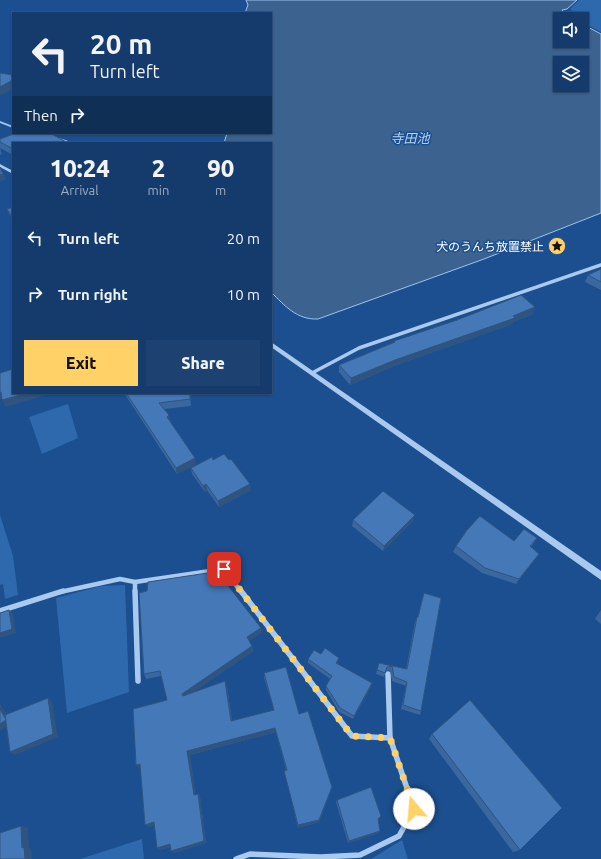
<!DOCTYPE html>
<html lang="en">
<head>
<meta charset="utf-8">
<style>
  :root { --surface:#143b6b; --page:#1d4271; --text:#f1f3f6; --muted:#9dadc1; --line:#33557e; --accent:#ffd166 }
  body { margin:0; font-family:Ubuntu,"Noto Sans JP",sans-serif; background:var(--page); color:var(--text); height:100vh; display:flex; flex-direction:column; font-size:15px; white-space:nowrap }
  * { box-sizing:border-box; margin:0 }
  p { font-size:13px; color:var(--muted) }
  .icon { flex:none; width:22px; height:22px; fill:none; stroke:currentColor; stroke-width:2; stroke-linecap:round; stroke-linejoin:round }
  .map { position:relative; flex:1; overflow:hidden }
  .sheet { position:absolute; left:12px; top:142px; width:260px; height:252px; display:flex; flex-direction:column; background:var(--surface); border-radius:0px; box-shadow:0 1px 3px #0004,0 0 0 1px var(--line) }
  .sheet>* { flex:none }
  .guide { position:absolute; left:12px; top:12px; width:260px; height:122px; border-radius:0px; box-shadow:0 1px 3px #0004,0 0 0 1px var(--line); background:#143b6b; color:var(--text); overflow:hidden }
  .buttons { position:absolute; left:553px; top:12px; display:grid; gap:8px }
  .buttons a { display:grid; place-items:center; width:36px; height:36px; border-radius:0px; background:var(--surface); box-shadow:0 1px 3px #0004,0 0 0 1px var(--line); font-size:20px }
  .pin { position:absolute; display:grid; place-items:center; width:34px; height:34px; color:#fff; margin:-17px; border-radius:8px; box-shadow:0 2px 6px #0006 }
  .me { position:absolute; width:44px; margin:-22px; rotate:342deg; stroke-linejoin:round; filter:drop-shadow(0 0 3px #0008) }
  .turn { display:flex; align-items:center; gap:14px; height:84px; padding:0 12px; font-size:18px }
  .turn .icon { width:52px; height:52px; stroke-width:2.5 }
  .turn b { display:block; font-size:28px; line-height:34px }
  .then { display:flex; align-items:center; height:38px; padding:0 12px; background:#0003; gap:8px; font-size:15px }
  .eta { display:flex; justify-content:space-evenly; align-items:center; height:68px; text-align:center }
  .eta b { font-size:24px; font-weight:800; line-height:28px }
  .button { display:flex; gap:8px; margin-top:auto; padding:8px 12px }
  .button a { flex:1; height:46px; border-radius:0px; background:var(--accent); color:#111; font-size:16px; font-weight:800; line-height:46px; text-align:center }
  .button a+a { background:var(--page); color:var(--text) }
  ul { padding:0; list-style:none }
  li { display:flex; align-items:center; gap:12px; height:56px; padding:0 12px }
  li div { flex:1 }
  li b { display:block; font-size:15px }
  li em { font-style:normal }
  .map>svg:first-child { display:block }
  .green { fill:#2e69ad }
  .water { fill:#3c6290; stroke:#9cc4f0; fill-rule:evenodd }
  .lines { fill:none; stroke-linecap:round; stroke-linejoin:round }
  .stream { fill:#9cc4f0; fill-rule:evenodd }
  .minor-far2 { stroke:#a9c9ee; stroke-width:3.5 }
  .minor-far1 { stroke:#a9c9ee; stroke-width:4.5 }
  .minor { stroke:#a9c9ee; stroke-width:5.5 }
  .tertiary { fill:#a9c9ee; fill-rule:evenodd }
  .wall { fill:#3a679d }
  .shaded-wall { fill:#305480 }
  .building { fill:#4478b7; stroke:#305480 }
  .route { stroke:#ffd166; stroke-width:7; stroke-dasharray:0 12.6 }
  .labels { text-anchor:middle; dominant-baseline:central; stroke-width:3; stroke-linejoin:round; paint-order:stroke }
  .far-poi-label { font-size:12px; fill:#fff; stroke:#1b4f8f; text-anchor:end }
  .far-water-label { font-size:13px; font-style:italic; fill:#b5d3f5; stroke:#1b4f8f }
</style>
</head>
<body>
<div class="map">
<svg width="601" height="859" viewBox="0 0 601 859">
  <rect width="100%" height="100%" fill="#1b4f8f"/>
  <g class="green">
    <polygon points="579,0 601,0 601,32 582,22 582,19 575,17 579,16 570,9"/>
    <polygon points="68,404 78,438 42,454 29,417"/>
    <polygon points="0,515 13,556 18,595 5,599 3,584 0,585"/>
    <polygon points="125,585 129,692 67,713 56,598 101,586"/>
    <polygon points="142,839 144,859 80,859"/>
    <polygon points="402,840 408,859 370,859 371,859"/>
  </g>
  <path class="water" d="M 246,0 L 577,0 L 567,9 L 562,10 L 567,16 L 575,19 L 560,19 L 560,41 L 582,41 L 582,24 L 601,34 L 601,213 L 484,259 L 318,319 C 297,320 285,306 271,292 L 271,143 L 224,143 L 227,133 L 271,133 L 271,13 L 245,13 L 248,5 ZM 560,63 L 582,63 L 582,85 L 560,85 Z"/>
  <g class="lines">
    <g class="stream">
      <polygon points="0,121 13,126 13,128 0,123"/>
      <polygon points="57,138 59,138 75,143 69,143 57,140"/>
    </g>
    <polyline class="minor-far2" points="312,373 359,348 601,265"/>
    <g class="minor-far1">
      <polyline points="135,582 135,592"/>
      <polyline points="60,592 120,579 135,582 224,569 241,592"/>
    </g>
    <g class="minor">
      <polyline points="135,591 138,681"/>
      <polyline points="241,591 352,736 390,738"/>
      <polyline points="0,611 63,591"/>
      <polyline points="236,859 250,854 321,857 360,855 399,836 414,809 390,738 388,674"/>
    </g>
    <g class="tertiary">
      <polygon points="0,164 13,171 13,174 0,167"/>
      <polygon points="271,342 601,571 601,580 271,347"/>
    </g>
  </g>
  <g class="wall">
    <polygon points="0,139 13,143 13,155 0,148 2,155 0,154"/>
    <polygon points="13,207 13,220 9,214 7,209"/>
    <polygon points="601,269 601,290 585,282 588,275"/>
    <polygon points="533,314 513,322 512,324 394,366 350,385 339,372 339,365 393,343 394,341"/>
    <polygon points="124,393 190,393 191,406 164,409 171,422 170,422 177,474"/>
    <polygon points="213,460 251,490 219,507 207,490 205,492 192,474 191,468"/>
    <polygon points="353,520 413,521 383,551 352,526"/>
    <polygon points="537,538 531,547 535,559 516,584 482,573 453,552 456,546 514,541"/>
    <polygon points="424,593 421,711 420,715 401,709 406,686 392,681 390,670 386,671 384,677 376,674 379,663 406,669 415,622 417,617 418,617"/>
    <polygon points="601,610 601,624 595,619"/>
    <polygon points="261,633 249,641 252,646 253,651 192,693 227,686 232,721 274,710 264,678 264,673 299,714 332,787 319,822 298,828 285,774 284,771 286,770 276,732 190,755 195,794 198,794 200,797 206,843 174,853 171,851 170,847 160,850 154,825 149,827 140,768 167,700 161,676 146,679 144,674"/>
    <polygon points="321,654 338,662 337,663 371,687 353,719 339,712 326,690 326,686 330,679 308,663 308,659"/>
    <polygon points="432,734 520,850 513,852 429,739"/>
    <polygon points="337,800 381,816 378,819 379,833 348,843 336,802"/>
  </g>
  <g class="shaded-wall">
    <polygon points="13,80 13,89 0,96 0,87"/>
    <polygon points="3,174 6,180 0,181 0,175"/>
    <polygon points="535,307 533,314 513,322 512,324 394,366 350,385 351,378 395,360 513,316"/>
    <polygon points="0,392 1,392 4,398 0,399"/>
    <polygon points="28,393 52,393 6,407 2,400"/>
    <polygon points="169,415 171,422 168,423 167,417"/>
    <polygon points="195,458 196,465 177,474 176,468"/>
    <polygon points="206,484 207,490 205,492 203,486"/>
    <polygon points="250,484 251,490 219,507 218,501"/>
    <polygon points="415,515 413,521 383,551 384,546"/>
    <polygon points="539,554 535,559 516,584 519,579"/>
    <polygon points="9,610 13,614 16,633 0,638 0,633"/>
    <polygon points="261,628 261,633 248,642 247,637"/>
    <polygon points="252,646 253,651 184,699 182,694"/>
    <polygon points="225,681 227,686 232,726 231,721"/>
    <polygon points="372,683 371,687 353,719 354,716"/>
    <polygon points="48,698 52,702 58,737 15,755 10,752"/>
    <polygon points="0,703 11,723 0,731"/>
    <polygon points="275,728 276,732 190,755 196,797 194,795 187,751"/>
    <polygon points="140,764 143,767 140,768 136,765"/>
    <polygon points="332,787 319,822 298,828 298,825"/>
    <polygon points="198,794 200,797 206,843 174,853 171,851"/>
    <polygon points="154,822 157,825 149,827 145,825"/>
    <polygon points="21,826 28,828 29,848 31,849 32,859 25,859 22,848"/>
    <polygon points="380,831 379,833 348,843 349,841"/>
    <polygon points="170,844 172,846 160,850 157,848"/>
  </g>
  <g class="building">
    <polygon points="0,73 13,75 13,80 0,87"/>
    <polygon points="16,133 50,133 68,143 13,143 13,149 0,142 0,139"/>
    <polygon points="0,167 3,174 0,175"/>
    <polygon points="13,207 13,218 7,209"/>
    <polygon points="601,269 601,282 588,275"/>
    <polygon points="521,295 535,307 513,316 515,318 395,360 351,378 339,365 395,342 394,341 457,320"/>
    <polygon points="13,369 13,393 28,393 2,400 1,392 0,392 0,373"/>
    <polygon points="126,393 190,393 190,399 159,403 169,415 167,417 195,458 176,468"/>
    <polygon points="224,454 229,460 231,459 250,484 218,501 206,484 203,486 191,468 212,457 213,460"/>
    <polygon points="383,491 415,515 384,546 353,520"/>
    <polygon points="480,516 514,541 524,529 537,538 530,546 539,554 519,579 485,568 456,546 467,530"/>
    <polygon points="214,572 219,574 261,628 247,637 252,646 182,694 183,696 225,681 231,721 274,710 264,673 286,667 299,714 308,711 332,787 319,820 298,825 284,771 287,770 275,728 187,751 194,795 198,794 204,841 171,851 170,844 157,848 154,822 145,825 140,764 136,765 133,709 167,700 160,671 144,674 139,593 147,591 148,582"/>
    <polygon points="424,593 441,598 421,711 403,705 407,682 394,677 392,666 387,667 385,673 377,670 379,663 407,669 417,617 418,617"/>
    <polygon points="9,610 12,629 0,633 0,613"/>
    <polygon points="325,648 339,658 336,663 372,683 354,716 340,708 326,686 332,676 308,659 314,650 321,654"/>
    <polygon points="48,698 53,734 10,752 5,715"/>
    <polygon points="470,700 562,808 520,850 432,734"/>
    <polygon points="0,709 6,720 0,724"/>
    <polygon points="371,787 381,816 378,819 380,831 349,841 337,800"/>
    <polygon points="21,826 22,848 24,847 25,859 0,859 0,833"/>
  </g>
  <g class="lines">
    <polyline class="route" points="224,569 352,736 390,738 414,809"/>
  </g>
  <defs>
    <symbol id="sight-disc" viewBox="-11 -11 22 22"><circle r="9.5" fill="#ffd166" stroke="#1b4f8f"/><path d="M0-6L1.8-2.2L6-1.7L2.9 1.2L3.7 5.4L0 3.3L-3.7 5.4L-2.9 1.2L-6-1.7L-1.8-2.2Z" fill="#111"/></symbol>
  </defs>
  <g fill-rule="evenodd">
    <use href="#sight-disc" x="547" y="236" width="20" height="20"/>
  </g>
  <g class="labels">
    <g class="far-poi-label">
      <text x="544" y="246">犬のうんち放置禁止</text>
    </g>
    <g class="far-water-label">
      <text x="410" y="138">寺田池</text>
    </g>
  </g>
</svg>
<div class="buttons">
<a><svg class="icon" aria-label="sound" viewBox="0 0 24 24"><path d="M4 9h4l5-4v14l-5-4H4zM17 9q2 3 0 6"/></svg></a>
<a><svg class="icon" aria-label="layers" viewBox="0 0 24 24"><path d="M12 4l9 5-9 5-9-5zM3 14l9 5 9-5"/></svg></a>
</div>
<div class="pin" style="left:224px;top:569px;background:#d93025"><svg class="icon" aria-label="arrive" viewBox="0 0 24 24"><path d="M6 21V4h12l-3 4 3 4H6"/></svg></div>
<svg class="me" style="left:414px;top:809px" viewBox="-20 -20 40 40"><circle r="19" fill="#fff"/><path d="M0-13L10 11 0 6-10 11z" fill="#ffd166"/></svg>
<div class="guide">
<div class="turn"><svg class="icon" aria-label="left" viewBox="0 0 24 24"><path d="M17 20v-9H6M10 6l-5 5 5 5"/></svg><div><b>20 m</b>Turn left</div></div>
<div class="then">Then<svg class="icon" aria-label="right" viewBox="0 0 24 24"><path d="M7 20v-9h11M14 6l5 5-5 5"/></svg></div>
</div>
<section class="sheet">
<div class="eta">
<div><b>10:24</b><p>Arrival</p></div>
<div><b>2</b><p>min</p></div>
<div><b>90</b><p>m</p></div>
</div>
<ul>
<li><svg class="icon" aria-label="left" viewBox="0 0 24 24"><path d="M17 20v-9H6M10 6l-5 5 5 5"/></svg><div><b>Turn left</b></div><em>20 m</em></li>
<li><svg class="icon" aria-label="right" viewBox="0 0 24 24"><path d="M7 20v-9h11M14 6l5 5-5 5"/></svg><div><b>Turn right</b></div><em>10 m</em></li>
</ul>
<div class="button"><a>Exit</a><a>Share</a></div>
</section>
</div>
</body>
</html>
